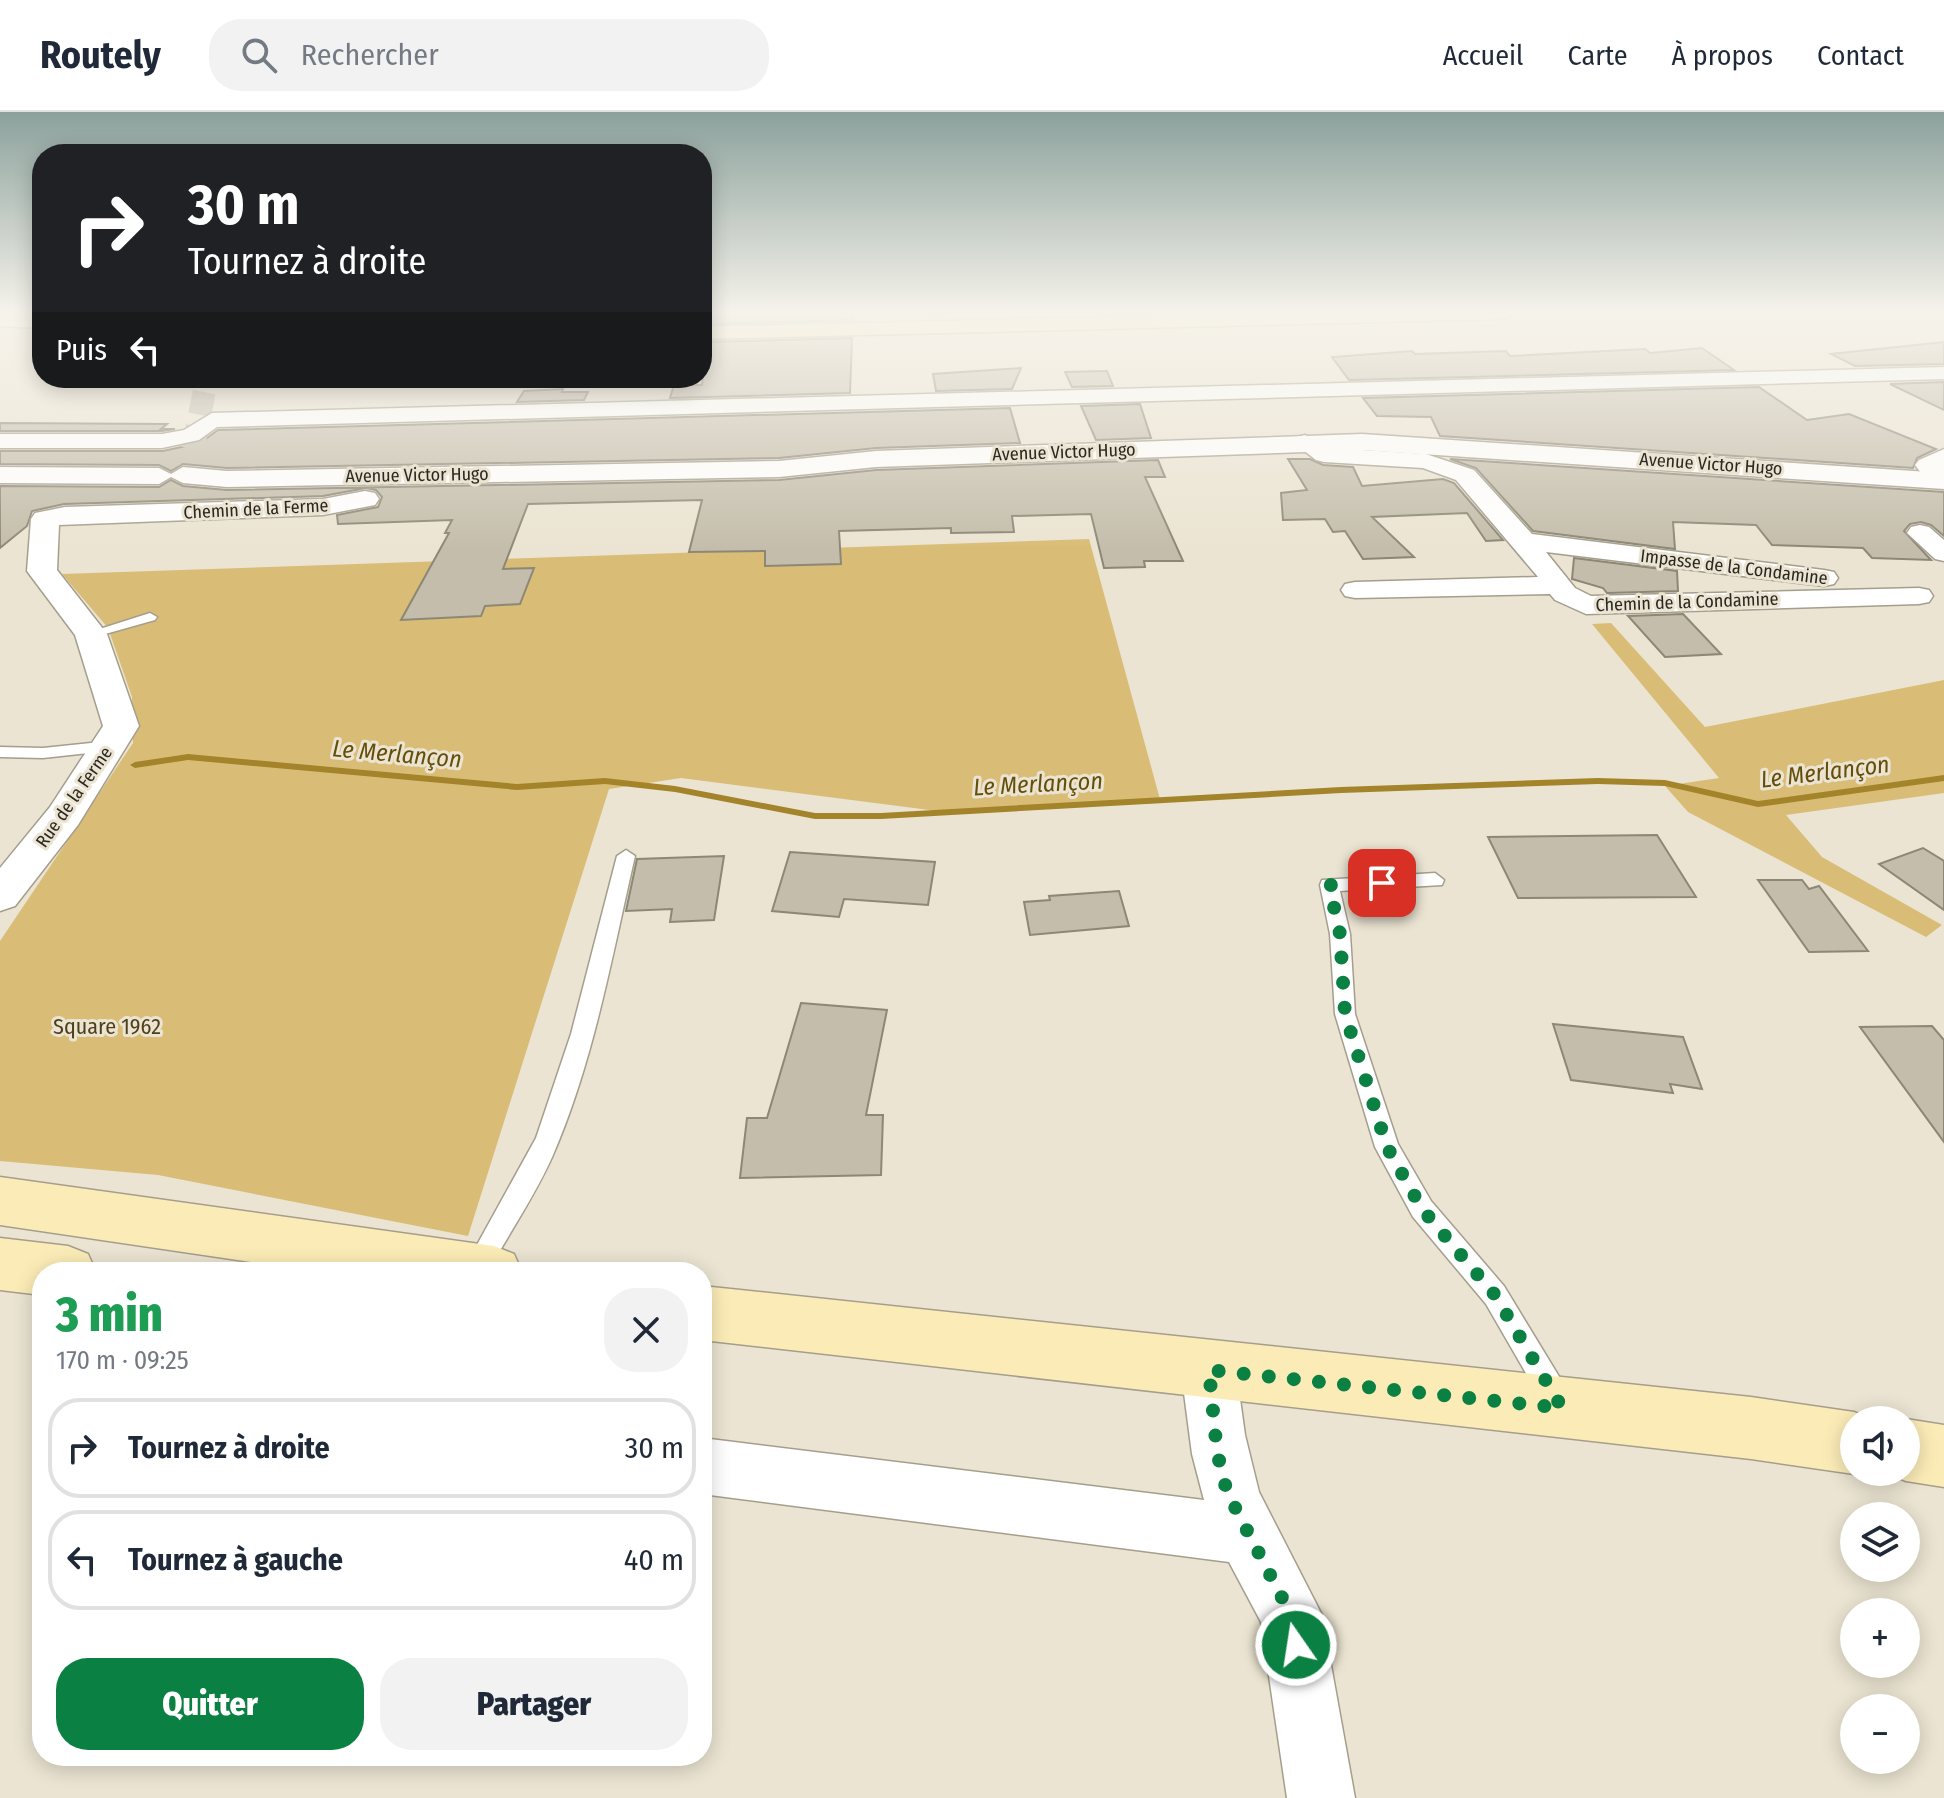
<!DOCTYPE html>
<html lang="fr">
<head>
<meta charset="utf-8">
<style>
  :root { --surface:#fff; --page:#f2f2f3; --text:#1f2937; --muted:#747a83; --line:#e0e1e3; --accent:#0b8043 }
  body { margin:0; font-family:"Fira Sans Condensed",sans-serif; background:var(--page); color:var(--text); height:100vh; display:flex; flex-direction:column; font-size:30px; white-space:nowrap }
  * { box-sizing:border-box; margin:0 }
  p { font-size:26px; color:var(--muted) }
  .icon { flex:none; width:44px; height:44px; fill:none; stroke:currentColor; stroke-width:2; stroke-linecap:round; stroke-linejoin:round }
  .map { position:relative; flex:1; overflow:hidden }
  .side { position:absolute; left:32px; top:1150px; width:680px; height:504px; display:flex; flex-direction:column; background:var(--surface); border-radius:32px; box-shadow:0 4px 20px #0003 }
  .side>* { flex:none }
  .hud { position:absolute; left:32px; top:32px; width:680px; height:244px; border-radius:32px; box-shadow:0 4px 20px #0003; background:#202124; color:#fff; overflow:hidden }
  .buttons { position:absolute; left:1840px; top:1294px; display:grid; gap:16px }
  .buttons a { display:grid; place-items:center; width:80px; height:80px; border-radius:50%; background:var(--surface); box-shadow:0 4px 20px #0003; font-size:40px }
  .pin { position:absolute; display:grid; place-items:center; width:68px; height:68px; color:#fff; margin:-34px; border-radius:16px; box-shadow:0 4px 12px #0006 }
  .me { position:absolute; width:88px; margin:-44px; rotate:347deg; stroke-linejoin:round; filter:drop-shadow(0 0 6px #0008) }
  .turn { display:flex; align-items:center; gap:28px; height:168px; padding:0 24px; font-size:36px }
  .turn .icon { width:104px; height:104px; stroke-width:2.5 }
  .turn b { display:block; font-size:56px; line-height:68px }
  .then { display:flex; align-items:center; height:76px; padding:0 24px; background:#0003; gap:16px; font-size:30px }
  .round { display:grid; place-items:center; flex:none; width:84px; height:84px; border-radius:32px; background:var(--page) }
  .head { display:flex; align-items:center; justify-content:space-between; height:136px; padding:0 24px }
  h1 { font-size:48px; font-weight:800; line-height:60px; color:#1e9e55 }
  .primary-button { display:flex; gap:16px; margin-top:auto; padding:16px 24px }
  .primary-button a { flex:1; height:92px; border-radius:32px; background:var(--accent); color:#fff; font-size:32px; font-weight:800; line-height:92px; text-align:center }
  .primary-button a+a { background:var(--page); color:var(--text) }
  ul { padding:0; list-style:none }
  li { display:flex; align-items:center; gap:24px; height:100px; margin:0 16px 12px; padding:0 8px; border:4px solid var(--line); border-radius:32px }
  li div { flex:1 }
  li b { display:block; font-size:30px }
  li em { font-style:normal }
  header { display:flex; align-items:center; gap:48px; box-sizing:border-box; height:112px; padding:0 40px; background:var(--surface); border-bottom:2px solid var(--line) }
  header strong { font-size:38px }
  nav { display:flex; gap:44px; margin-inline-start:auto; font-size:28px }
  .search { width:560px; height:72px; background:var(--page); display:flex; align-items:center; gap:20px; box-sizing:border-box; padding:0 28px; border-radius:32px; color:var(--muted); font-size:30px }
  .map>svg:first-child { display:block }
  .green { fill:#d9bd76 }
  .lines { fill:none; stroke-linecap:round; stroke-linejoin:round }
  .stream { fill:#a3842a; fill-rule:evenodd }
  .building { fill:#c4bdab; stroke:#8d8776; stroke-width:2 }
  .tertiary-tunnel { stroke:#c5beaf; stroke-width:23; stroke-dasharray:23 12; stroke-linecap:butt }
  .service-casing { stroke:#a59e8d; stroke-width:3 }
  .minor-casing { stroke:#a59e8d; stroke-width:3 }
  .tertiary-casing { stroke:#a59e8d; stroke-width:3 }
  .secondary-casing { stroke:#a59e8d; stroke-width:3 }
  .service { fill:#fff; fill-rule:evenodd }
  .minor { fill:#fff; fill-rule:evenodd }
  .tertiary { fill:#fff; fill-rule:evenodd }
  .secondary { fill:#fbecb7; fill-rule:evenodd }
  .route { stroke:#0b8043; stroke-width:14; stroke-dasharray:0 25.2 }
  .labels { text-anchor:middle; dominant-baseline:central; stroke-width:6; stroke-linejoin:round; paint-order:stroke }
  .far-street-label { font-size:18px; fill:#2b2821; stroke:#ebe4d2 }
  .park-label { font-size:22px; fill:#4d3f1a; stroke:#ebe4d2 }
  .water-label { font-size:24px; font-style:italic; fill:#644e09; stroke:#ebe4d2 }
</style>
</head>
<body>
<header>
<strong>Routely</strong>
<div class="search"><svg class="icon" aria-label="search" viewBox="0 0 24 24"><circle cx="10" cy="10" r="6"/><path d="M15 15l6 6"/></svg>Rechercher</div>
<nav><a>Accueil</a><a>Carte</a><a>À propos</a><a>Contact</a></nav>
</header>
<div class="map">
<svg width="1944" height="1686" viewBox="0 0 1944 1686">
  <rect width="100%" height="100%" fill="#ebe4d2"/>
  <g class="green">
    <polygon points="1089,427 1161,691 945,700 681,666 609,677 468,1124 158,1063 0,1049 0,829 133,631 132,585 108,516 62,462"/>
    <polygon points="1611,511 1705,615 1944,568 1944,681 1786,703 1822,745 1942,813 1926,825 1688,700 1665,674 1719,666 1592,512"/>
  </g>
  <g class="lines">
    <polygon class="stream" points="188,642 517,672 605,666 675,674 815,701 881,701 1341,675 1598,666 1665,668 1758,689 1944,663 1944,669 1758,695 1665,674 1598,672 1341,681 881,707 815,707 675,680 605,672 517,678 188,648 135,656 130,653 135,650"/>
  </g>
  <g class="building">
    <polygon points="711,201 853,201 853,208 710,212"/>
    <polygon points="852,226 850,281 670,286 674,273 702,273 707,230"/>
    <polygon points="1944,230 1944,252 1855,254 1831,242"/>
    <polygon points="1702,236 1734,258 1349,268 1332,245 1412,239 1415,242 1506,239 1510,244 1645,237 1650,241"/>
    <polygon points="1021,256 1012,277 936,279 933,262"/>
    <polygon points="1107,259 1113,274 1072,275 1065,260"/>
    <polygon points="1944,270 1944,298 1890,272"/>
    <polygon points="1759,275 1807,308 1849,302 1936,337 1917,346 1913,356 1440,324 1431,305 1377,304 1363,286"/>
    <polygon points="563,277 562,280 588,280 584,288 517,290 524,279"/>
    <polygon points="1140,292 1151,326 1096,328 1081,294"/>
    <polygon points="1010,296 1020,331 876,336 779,346 227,356 183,352 171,359 159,353 0,352 0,339 163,339 200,331 218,318"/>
    <polygon points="0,311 167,312 161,317 175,317 162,319 0,319"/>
    <polygon points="1288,347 1310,347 1323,353 1353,355 1362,374 1443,367 1454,371 1503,428 1486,429 1467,401 1372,405 1414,445 1363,447 1345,419 1333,420 1325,407 1283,408 1281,381 1307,378"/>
    <polygon points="1450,347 1944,380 1944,424 1931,413 1921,410 1910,412 1904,419 1931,448 1872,446 1863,436 1772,433 1756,413 1673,410 1675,437 1533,419 1476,356"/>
    <polygon points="1158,348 1165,365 1145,365 1183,449 1144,449 1145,455 1104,456 1091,402 1012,404 1014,420 951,421 951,416 839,419 841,452 765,454 765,439 689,440 702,388 528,392 503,457 534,456 520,492 485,494 481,504 401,508 449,421 445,421 452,408 338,412 337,403 378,395 382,385 376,378 366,376 323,384 64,392 32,399 27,414 0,436 0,374 159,375 171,368 183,374 227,378 779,368 876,358"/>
    <polygon points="1574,446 1677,459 1678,479 1607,481 1603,476 1572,467"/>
    <polygon points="1683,502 1721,542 1665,545 1628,504"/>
    <polygon points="1657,723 1696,785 1518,786 1488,725"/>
    <polygon points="1923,736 1944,749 1944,798 1879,752"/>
    <polygon points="790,740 935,750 928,793 844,787 839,805 772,799"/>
    <polygon points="724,744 714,808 670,810 672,797 626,799 637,747"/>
    <polygon points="1758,768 1802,768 1809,777 1819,774 1868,839 1809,840"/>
    <polygon points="1119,779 1129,814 1030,823 1024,790 1050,788 1049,784"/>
    <polygon points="801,891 887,898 866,1003 883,1003 881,1063 740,1066 747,1006 767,1006"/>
    <polygon points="1553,912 1683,925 1702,977 1670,972 1673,981 1571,968"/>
    <polygon points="1932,914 1944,928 1944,1030 1860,915"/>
  </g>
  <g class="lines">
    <polyline class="tertiary-tunnel" points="193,337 207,266"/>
    <defs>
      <g id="service">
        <polygon points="0,208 42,210 42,216 0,214"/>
        <polygon points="150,501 157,505 155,508 91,526 84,522"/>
        <polygon points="110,629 116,630 118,634 116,638 43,646 0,645 0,635 43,636"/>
        <path d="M 626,738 L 635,744 C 612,844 594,948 553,1043 C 535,1084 509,1121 488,1160 L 462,1160 L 536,1026 L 571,922 L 617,744 Z"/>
        <polygon points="1435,761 1444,768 1442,773 1340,779 1350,822 1355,902 1398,1032 1431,1089 1504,1174 1566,1276 1570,1286 1566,1296 1556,1300 1546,1296 1486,1192 1413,1105 1375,1035 1335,902 1330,822 1320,773 1322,768"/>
      </g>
      <g id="minor">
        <polygon points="1944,255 1944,267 217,315 199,328 162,336 0,336 0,322 162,322 184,318 212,301"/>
        <polygon points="1305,323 1330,336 1426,342 1474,358 1532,422 1824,458 1834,460 1838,466 1834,472 1824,474 1546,440 1575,476 1591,484 1919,476 1929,478 1933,484 1929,490 1919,492 1586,502 1555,488 1550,482 1355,486 1345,484 1341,478 1345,472 1355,470 1538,465 1456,368 1423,356 1324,350 1316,348 1293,330 1297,325"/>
        <path d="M 1944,337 L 1944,376 C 1931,375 1923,364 1915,353 L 1919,348 Z"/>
        <polygon points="1920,413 1929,415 1944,428 1944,449 1935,447 1907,421 1911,415"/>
        <polygon points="1209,1231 1228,1239 1236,1258 1245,1323 1259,1380 1322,1503 1355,1686 1287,1686 1261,1510 1229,1450 702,1382 702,1326 1204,1388 1192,1342 1184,1281 1182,1258 1190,1239"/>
      </g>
      <g id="tertiary">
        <polygon points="1362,322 1944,361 1944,377 1362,338 876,355 779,365 227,375 183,371 171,365 159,372 0,371 0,355 159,356 171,362 183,355 227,359 779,349 876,339"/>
        <polygon points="365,379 375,381 379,387 375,393 323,403 59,413 57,458 107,522 139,614 78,713 15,794 0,799 0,756 50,695 103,614 75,523 27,459 31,407 35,401 65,395 323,387"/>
      </g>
      <g id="secondary">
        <polygon points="0,201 42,201 42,211 0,209"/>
        <polygon points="1268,201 1515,201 1505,207 702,227 702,215"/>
        <polygon points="0,1065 494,1134 514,1142 522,1160 319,1160 0,1113"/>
        <polygon points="0,1126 68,1134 88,1142 96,1160 42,1160 42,1183 0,1178"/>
        <polygon points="702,1174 1751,1285 1854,1300 1873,1308 1854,1308 1854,1360 1859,1360 1854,1362 1751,1347 702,1228"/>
        <polygon points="1906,1307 1944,1313 1944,1375 1906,1369 1884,1360 1906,1360 1906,1308 1904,1308"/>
      </g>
    </defs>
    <use href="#service" class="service-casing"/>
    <use href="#minor" class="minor-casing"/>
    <use href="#tertiary" class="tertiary-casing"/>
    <use href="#secondary" class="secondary-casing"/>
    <use href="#service" class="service"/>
    <use href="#minor" class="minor"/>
    <use href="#tertiary" class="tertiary"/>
    <use href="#secondary" class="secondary"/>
  </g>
  <linearGradient id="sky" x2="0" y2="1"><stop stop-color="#8ca19c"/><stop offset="0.46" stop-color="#f6f3eb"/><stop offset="1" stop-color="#f6f3eb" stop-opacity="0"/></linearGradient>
  <rect width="1944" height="437" fill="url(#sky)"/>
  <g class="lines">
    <polyline class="route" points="1296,1533 1291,1503 1227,1380 1217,1340 1209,1258 1562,1296 1495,1183 1422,1097 1387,1035 1345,902 1340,822 1329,773 1382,771"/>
  </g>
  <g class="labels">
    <g class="far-street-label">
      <text transform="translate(1064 340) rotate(-2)">Avenue Victor Hugo</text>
      <text transform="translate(1711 352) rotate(4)">Avenue Victor Hugo</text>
      <text transform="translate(417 363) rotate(-1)">Avenue Victor Hugo</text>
      <text transform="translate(256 397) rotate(-3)">Chemin de la Ferme</text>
      <text transform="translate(1734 455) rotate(7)">Impasse de la Condamine</text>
      <text transform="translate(1687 490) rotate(-2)">Chemin de la Condamine</text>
      <text transform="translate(74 685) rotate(-55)">Rue de la Ferme</text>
    </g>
    <g class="park-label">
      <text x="107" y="914">Square 1962</text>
    </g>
    <g class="water-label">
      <text transform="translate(397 642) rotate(5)">Le Merlançon</text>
      <text transform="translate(1825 660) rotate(-7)">Le Merlançon</text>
      <text transform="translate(1038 672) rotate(-3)">Le Merlançon</text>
    </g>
  </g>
</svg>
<div class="buttons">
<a><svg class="icon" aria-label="sound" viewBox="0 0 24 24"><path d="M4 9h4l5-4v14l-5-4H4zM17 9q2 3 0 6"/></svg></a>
<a><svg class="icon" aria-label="layers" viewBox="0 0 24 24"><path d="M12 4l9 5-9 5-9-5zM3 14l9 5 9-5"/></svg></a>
<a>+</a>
<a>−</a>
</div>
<div class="pin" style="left:1382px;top:771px;background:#d93025"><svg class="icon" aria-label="arrive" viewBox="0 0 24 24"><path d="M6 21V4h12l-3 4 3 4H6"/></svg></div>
<svg class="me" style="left:1296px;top:1533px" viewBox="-20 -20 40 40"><circle r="17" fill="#0b8043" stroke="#fff" stroke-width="3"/><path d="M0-11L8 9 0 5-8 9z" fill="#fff"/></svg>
<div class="hud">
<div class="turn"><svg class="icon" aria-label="right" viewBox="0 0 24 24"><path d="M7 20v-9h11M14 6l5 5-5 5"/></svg><div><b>30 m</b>Tournez à droite</div></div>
<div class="then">Puis<svg class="icon" aria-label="left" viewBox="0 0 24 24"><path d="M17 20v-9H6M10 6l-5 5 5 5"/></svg></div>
</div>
<section class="side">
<div class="head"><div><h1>3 min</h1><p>170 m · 09:25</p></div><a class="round"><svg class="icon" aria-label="close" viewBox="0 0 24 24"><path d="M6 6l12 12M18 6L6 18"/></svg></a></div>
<ul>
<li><svg class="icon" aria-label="right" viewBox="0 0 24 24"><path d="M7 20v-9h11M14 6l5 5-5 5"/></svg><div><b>Tournez à droite</b></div><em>30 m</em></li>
<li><svg class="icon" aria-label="left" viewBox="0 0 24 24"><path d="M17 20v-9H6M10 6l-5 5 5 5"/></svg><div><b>Tournez à gauche</b></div><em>40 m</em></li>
</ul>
<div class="primary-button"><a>Quitter</a><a>Partager</a></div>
</section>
</div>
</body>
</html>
